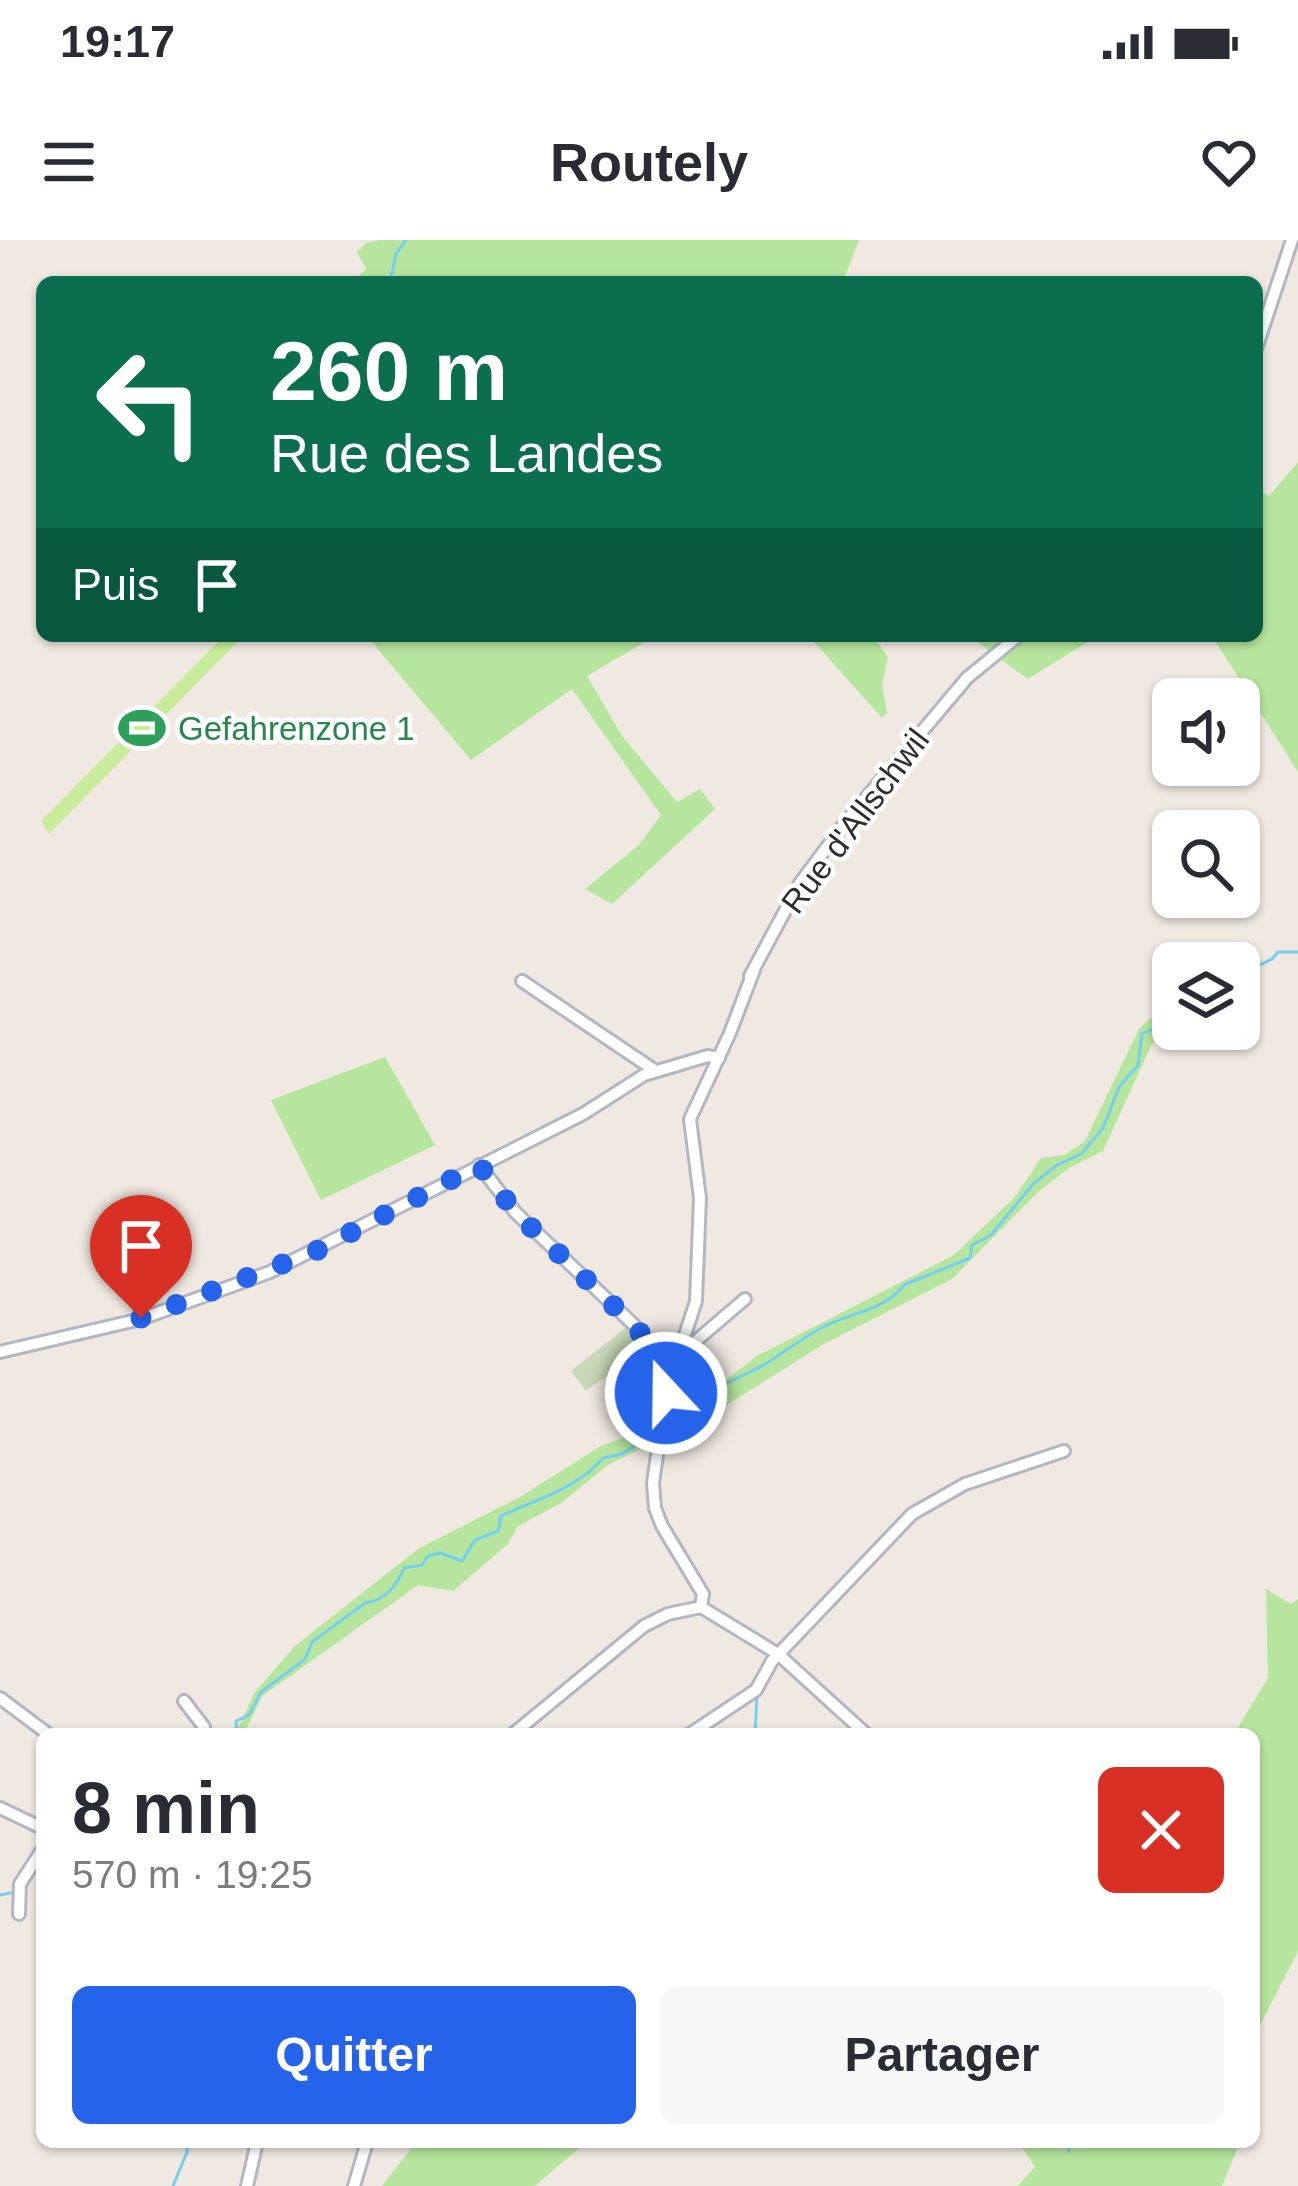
<!DOCTYPE html>
<html lang="fr">
<head>
<meta charset="utf-8">
<style>
  :root { --surface:#fff; --page:#f7f7f7; --text:#2b2b33; --muted:#7c7c81; --accent:#2563eb }
  body { margin:0; font-family:Arial,sans-serif; background:var(--page); color:var(--text); height:100vh; display:flex; flex-direction:column; font-size:45px; white-space:nowrap }
  * { box-sizing:border-box; margin:0 }
  p { font-size:39px; color:var(--muted) }
  .icon { flex:none; width:66px; height:66px; fill:none; stroke:currentColor; stroke-width:2; stroke-linecap:round; stroke-linejoin:round }
  .map { position:relative; flex:1; overflow:hidden }
  .panel { position:absolute; left:36px; top:1488px; width:1224px; height:420px; display:flex; flex-direction:column; background:var(--surface); border-radius:18px; box-shadow:0 3px 9px #0004 }
  .panel>* { flex:none }
  .hud { position:absolute; left:36px; top:36px; width:1227px; height:366px; border-radius:18px; box-shadow:0 3px 9px #0004; background:#0b6e4f; color:#fff; overflow:hidden }
  .fabs { position:absolute; left:1152px; top:438px; display:grid; gap:24px }
  .fabs a { display:grid; place-items:center; width:108px; height:108px; border-radius:18px; background:var(--surface); box-shadow:0 3px 9px #0004; font-size:60px }
  .pin { position:absolute; display:grid; place-items:center; width:102px; height:102px; color:#fff; margin:-123px -51px; border-radius:50% 50% 50% 0; rotate:-45deg; box-shadow:0 0 12px #0007 }
  .pin .icon { rotate:45deg }
  .me { position:absolute; width:132px; margin:-66px; rotate:339deg; stroke-linejoin:round; filter:drop-shadow(0 0 9px #0008) }
  .turn { display:flex; align-items:center; gap:42px; height:252px; padding:0 36px; font-size:54px }
  .turn .icon { width:156px; height:156px; stroke-width:2.5 }
  .turn b { display:block; font-size:84px; line-height:102px }
  .then { display:flex; align-items:center; height:114px; padding:0 36px; background:#0003; gap:24px; font-size:45px }
  .round { display:grid; place-items:center; flex:none; width:126px; height:126px; border-radius:18px; background:var(--page) }
  .overview { display:flex; align-items:center; justify-content:space-between; height:204px; padding:0 36px }
  h1 { font-size:72px; font-weight:700; line-height:90px }
  .action { display:flex; gap:24px; margin-top:auto; padding:24px 36px }
  .action a { flex:1; height:138px; border-radius:18px; background:var(--accent); color:#fff; font-size:48px; font-weight:700; line-height:138px; text-align:center }
  .action a+a { background:var(--page); color:var(--text) }
  .status { display:flex; justify-content:space-between; align-items:center; height:84px; padding:0 60px; background:var(--surface); direction:ltr }
  .status svg { height:33px; fill:currentColor }
  header { display:flex; justify-content:space-between; align-items:center; height:156px; padding:0 36px; background:var(--surface); font-size:54px; font-weight:700 }
  .map>svg:first-child { display:block }
  .green { fill:#b6e59e }
  .cemetery { fill:#c8d9b8 }
  .pitch { fill:#c9ec9a }
  .lines { fill:none; stroke-linecap:round; stroke-linejoin:round }
  .stream { stroke:#75cff0; stroke-width:3 }
  .minor-casing { stroke:#b4b7c1; stroke-width:16 }
  .minor { stroke:#fff; stroke-width:10 }
  .route { stroke:#2563eb; stroke-width:21; stroke-dasharray:0 37.8 }
  .labels { text-anchor:middle; dominant-baseline:central; stroke-width:9; stroke-linejoin:round; paint-order:stroke }
  .leisure-label { font-size:33px; fill:#27864d; stroke:#fff; text-anchor:start }
  .street-label { font-size:33px; fill:#2e2e2e; stroke:#fff }
</style>
</head>
<body>
<div class="status"><b>19:17</b><svg viewBox="0 0 49 12"><path d="M0 12V9h3v3zM5 12V6h3v6zM10 12V3h3v9zM15 12V0h3v12zM26 1h20v11H26zM47 4h2v5h-2z"/></svg></div>
<header><svg class="icon" aria-label="menu" viewBox="0 0 24 24"><path d="M4 6h16M4 12h16M4 18h16"/></svg>Routely<svg class="icon" aria-label="heart" viewBox="0 0 24 24"><path d="M12 20l-8-8c-3-5 5-10 8-4 3-6 11-1 8 4z"/></svg></header>
<div class="map">
<svg width="1298" height="1946" viewBox="0 0 1298 1946">
  <rect width="100%" height="100%" fill="#efe9e1"/>
  <g class="green">
    <polygon points="379,0 859,0 843,42 353,42 366,29 357,12 366,3"/>
    <polygon points="1298,222 1298,532 1212,396 1257,396 1257,249 1269,256"/>
    <polygon points="367,396 655,396 587,436 622,496 677,562 700,549 715,569 612,664 585,649 639,605 661,575 572,449 471,520"/>
    <polygon points="809,396 873,396 888,417 882,444 887,474 881,477"/>
    <polygon points="969,396 1097,396 1028,439"/>
    <polygon points="1173,757 1173,779 1152,804 1103,911 1069,928 1040,950 952,1039 822,1105 698,1183 691,1177 719,1145 757,1116 954,1015 1015,957 1041,918 1064,915 1085,901 1139,789"/>
    <polygon points="385,817 435,905 321,960 271,860"/>
    <polygon points="654,1187 652,1203 608,1225 561,1263 518,1286 507,1305 453,1351 418,1345 262,1456 244,1494 235,1494 255,1452 295,1406 418,1309 520,1257 601,1206"/>
    <polygon points="1266,1349 1291,1364 1298,1359 1298,1711 1254,1797 1254,1494 1234,1494 1268,1438"/>
    <polygon points="416,1902 586,1902 535,1946 382,1946"/>
    <polygon points="1018,1902 1240,1902 1222,1946 1018,1946 1035,1927"/>
  </g>
  <polygon class="cemetery" points="628,1086 646,1107 586,1151 571,1131"/>
  <polygon class="pitch" points="224,396 243,396 49,594 41,581"/>
  <g class="lines">
    <g class="stream">
      <polyline points="390,42 396,14 406,0"/>
      <polyline points="1239,735 1272,719 1278,712 1298,712"/>
      <path d="M 670,1187 C 689,1177 704,1158 722,1146 C 738,1136 758,1130 773,1119 C 789,1108 804,1098 821,1088 C 847,1073 885,1071 904,1045 L 970,1018 L 972,1005 L 991,995 L 1033,944 L 1057,925 L 1081,914 L 1103,888 L 1119,847 L 1138,825 L 1142,794 L 1157,787 L 1158,775 L 1173,766"/>
      <path d="M 237,1494 L 236,1481 L 249,1475 L 261,1452 L 305,1419 L 312,1402 L 365,1363 C 384,1361 397,1346 404,1328 L 422,1325 L 428,1316 L 440,1313 L 462,1321 L 475,1300 L 498,1291 L 501,1276 C 537,1259 577,1249 603,1218 L 622,1214 L 653,1194"/>
      <polyline points="755,1494 757,1455"/>
      <polyline points="0,1655 15,1652"/>
      <polyline points="1066,1902 1069,1911"/>
      <polyline points="173,1946 187,1912 187,1902"/>
    </g>
    <defs>
      <g id="minor">
        <polyline points="1257,106 1292,0"/>
        <polyline points="750,736 800,643 845,583 967,438 1018,396"/>
        <polyline points="522,741 654,830"/>
        <polyline points="479,925 516,973 633,1084 672,1132"/>
        <polyline points="0,1112 141,1079 270,1032 583,874 644,835 708,816 719,818"/>
        <polyline points="683,1112 745,1059"/>
        <polyline points="701,1367 703,1354 662,1286 655,1268 653,1243 666,1153 696,1061 700,958 690,879 730,793 754,730"/>
        <polyline points="701,1367 778,1414 866,1494"/>
        <polyline points="0,1458 48,1494"/>
        <polyline points="184,1461 204,1487 204,1494"/>
        <polyline points="513,1494 644,1386 668,1374 701,1367"/>
        <polyline points="690,1494 756,1450 772,1421 912,1274 965,1244 1064,1211"/>
        <polyline points="0,1568 42,1588"/>
        <polyline points="19,1674 20,1644 42,1610"/>
        <polyline points="247,1946 257,1902"/>
        <polyline points="354,1946 367,1902"/>
      </g>
    </defs>
    <use href="#minor" class="minor-casing"/>
    <use href="#minor" class="minor"/>
  </g>
  <g class="lines">
    <polyline class="route" points="141,1078 314,1012 479,925 516,973 633,1084 672,1132 666,1153"/>
  </g>
  <defs>
    <symbol id="stadium-bare" viewBox="-9 -9 18 18"><path d="M0-5a6.5 5 0 1 0 0 10a6.5 5 0 1 0 0-10ZM-3.5-1.8h7v3.6h-7Z" fill="#2e9e5b" stroke="#fff" stroke-width="2.5" paint-order="stroke"/></symbol>
  </defs>
  <g fill-rule="evenodd">
    <use href="#stadium-bare" x="109" y="455" width="66" height="66"/>
  </g>
  <g class="labels">
    <g class="leisure-label">
      <text x="178" y="488">Gefahrenzone 1</text>
    </g>
    <g class="street-label">
      <text transform="translate(855 581) rotate(-53)">Rue d'Allschwil</text>
    </g>
  </g>
</svg>
<div class="fabs">
<a><svg class="icon" aria-label="sound" viewBox="0 0 24 24"><path d="M4 9h4l5-4v14l-5-4H4zM17 9q2 3 0 6"/></svg></a>
<a><svg class="icon" aria-label="search" viewBox="0 0 24 24"><circle cx="10" cy="10" r="6"/><path d="M15 15l6 6"/></svg></a>
<a><svg class="icon" aria-label="layers" viewBox="0 0 24 24"><path d="M12 4l9 5-9 5-9-5zM3 14l9 5 9-5"/></svg></a>
</div>
<div class="pin" style="left:141px;top:1078px;background:#d93025"><svg class="icon" aria-label="arrive" viewBox="0 0 24 24"><path d="M6 21V4h12l-3 4 3 4H6"/></svg></div>
<svg class="me" style="left:666px;top:1153px" viewBox="-20 -20 40 40"><circle r="17" fill="#2563eb" stroke="#fff" stroke-width="3"/><path d="M0-11L8 9 0 5-8 9z" fill="#fff"/></svg>
<div class="hud">
<div class="turn"><svg class="icon" aria-label="left" viewBox="0 0 24 24"><path d="M17 20v-9H6M10 6l-5 5 5 5"/></svg><div><b>260 m</b>Rue des Landes</div></div>
<div class="then">Puis<svg class="icon" aria-label="arrive" viewBox="0 0 24 24"><path d="M6 21V4h12l-3 4 3 4H6"/></svg></div>
</div>
<section class="panel">
<div class="overview"><div><h1>8 min</h1><p>570 m · 19:25</p></div><a class="round" style="background:#d93025;color:#fff"><svg class="icon" aria-label="close" viewBox="0 0 24 24"><path d="M6 6l12 12M18 6L6 18"/></svg></a></div>
<div class="action"><a>Quitter</a><a>Partager</a></div>
</section>
</div>
</body>
</html>
